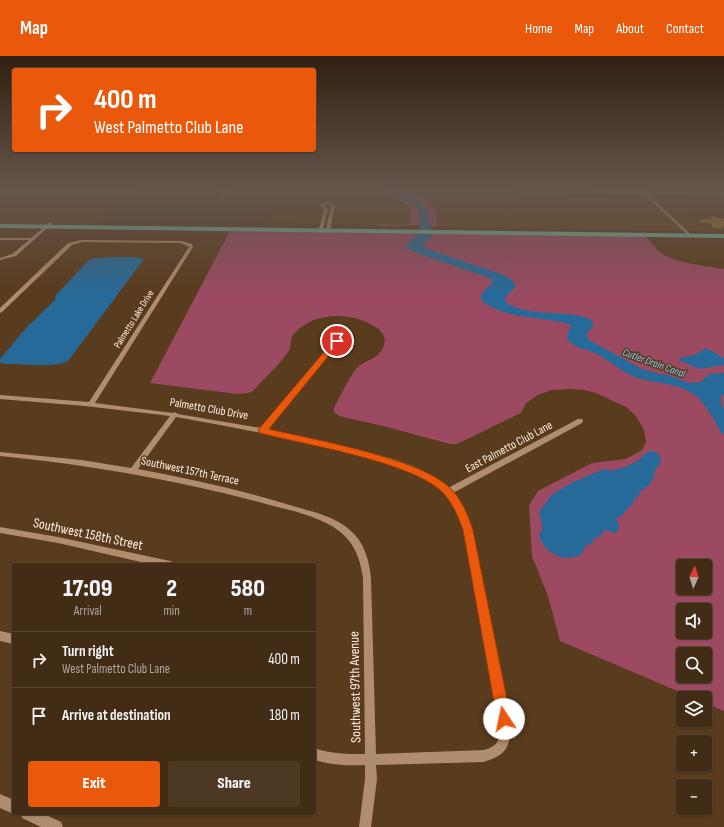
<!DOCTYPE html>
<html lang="en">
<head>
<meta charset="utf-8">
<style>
  :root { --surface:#432c16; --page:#4d3823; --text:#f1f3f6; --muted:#afa7a1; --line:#5b4835; --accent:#ea580c }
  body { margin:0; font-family:"Sofia Sans Condensed",sans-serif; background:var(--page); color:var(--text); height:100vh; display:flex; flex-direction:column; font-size:15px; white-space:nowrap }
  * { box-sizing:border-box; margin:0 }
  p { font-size:13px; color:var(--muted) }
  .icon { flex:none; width:22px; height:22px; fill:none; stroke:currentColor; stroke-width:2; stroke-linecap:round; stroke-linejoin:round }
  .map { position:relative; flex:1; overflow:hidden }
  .side { position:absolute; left:12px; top:507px; width:304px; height:252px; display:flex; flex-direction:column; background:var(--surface); border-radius:4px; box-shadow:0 1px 3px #0004,0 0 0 1px var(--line) }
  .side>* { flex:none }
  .banner { position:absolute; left:12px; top:12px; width:304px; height:84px; border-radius:4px; box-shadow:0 1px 3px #0004,0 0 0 1px var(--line); background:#ea580c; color:#fff; overflow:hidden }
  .needle { width:26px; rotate:4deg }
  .controls { position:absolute; left:676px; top:503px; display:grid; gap:8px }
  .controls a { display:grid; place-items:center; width:36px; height:36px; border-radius:4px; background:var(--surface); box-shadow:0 1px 3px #0004,0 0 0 1px var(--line); font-size:20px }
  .pin { position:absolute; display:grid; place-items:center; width:34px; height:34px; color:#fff; margin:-17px; border:2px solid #fff; border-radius:50%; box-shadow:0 1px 4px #0007 }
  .me { position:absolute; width:44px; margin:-22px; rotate:349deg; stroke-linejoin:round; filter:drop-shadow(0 0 3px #0008) }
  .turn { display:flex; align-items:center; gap:14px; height:84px; padding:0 16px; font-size:18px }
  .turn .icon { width:52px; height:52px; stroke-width:2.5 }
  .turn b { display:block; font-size:28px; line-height:34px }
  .eta { display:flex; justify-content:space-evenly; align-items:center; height:68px; text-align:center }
  .eta b { font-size:24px; font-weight:800; line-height:28px }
  .action { display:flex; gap:8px; margin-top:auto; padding:8px 16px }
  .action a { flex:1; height:46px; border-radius:4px; background:var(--accent); color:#fff; font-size:16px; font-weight:800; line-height:46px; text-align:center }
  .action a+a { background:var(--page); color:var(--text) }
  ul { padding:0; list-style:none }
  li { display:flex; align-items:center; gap:12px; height:56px; padding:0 16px; border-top:1px solid var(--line) }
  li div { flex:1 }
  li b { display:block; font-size:15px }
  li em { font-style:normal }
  header { display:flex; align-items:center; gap:24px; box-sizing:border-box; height:56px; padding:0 20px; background:var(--accent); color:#fff }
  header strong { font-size:19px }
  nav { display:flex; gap:22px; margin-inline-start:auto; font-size:14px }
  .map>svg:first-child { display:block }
  .built { fill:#65411d }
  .green { fill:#9b4a62; fill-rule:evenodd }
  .water { fill:#256a99 }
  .building { fill:#957227 }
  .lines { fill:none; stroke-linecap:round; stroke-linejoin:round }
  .minor { fill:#b08d6e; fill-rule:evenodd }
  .tertiary { fill:#b08d6e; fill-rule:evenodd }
  .primary { fill:#74b7a0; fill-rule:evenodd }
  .route { fill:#ea580c; stroke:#983908 }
  .labels { text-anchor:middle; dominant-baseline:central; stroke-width:3; stroke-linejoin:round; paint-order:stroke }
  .far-street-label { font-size:10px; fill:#feeee1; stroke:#593b1d }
  .far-water-label { font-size:11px; font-style:italic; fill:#88c6f6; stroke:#593b1d }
  .street-label { font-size:12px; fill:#feeee1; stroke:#593b1d }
  .near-street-label { font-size:14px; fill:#feeee1; stroke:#593b1d }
</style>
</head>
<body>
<header>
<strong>Map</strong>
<nav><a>Home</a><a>Map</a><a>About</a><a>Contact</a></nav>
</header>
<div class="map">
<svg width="724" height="771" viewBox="0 0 724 771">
  <rect width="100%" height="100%" fill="#593b1d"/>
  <g class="built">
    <polygon points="0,132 136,132 101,167 0,166"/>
    <polygon points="430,136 724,140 724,158 692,157 712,175 437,171 436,157 415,139 425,138"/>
    <polygon points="336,150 409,150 412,155 412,169 334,168"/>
    <polygon points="273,153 322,153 319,168 267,167"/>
  </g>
  <g class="green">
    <path d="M 380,132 L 386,132 L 415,149 L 418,154 L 420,169 L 378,170 L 378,168 C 387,168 404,171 411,167 L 408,165 L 412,165 L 409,150 Z"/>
    <path d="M 395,132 C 406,132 425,140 432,149 C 437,155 436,163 437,171 L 430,170 C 428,152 410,140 395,132 Z"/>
    <path d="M 230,175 L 644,180 C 651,185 654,191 660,196 C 674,207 706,210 724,213 L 724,655 L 705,647 L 705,642 L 694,642 L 560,585 L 548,540 L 532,500 L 529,449 L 538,435 L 592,407 L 626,403 L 642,394 L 646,386 L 644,374 L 636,360 L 626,351 L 596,337 L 584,334 L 571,333 L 551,334 L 538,339 L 526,347 L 521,357 L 457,388 L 450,388 L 383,370 L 339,360 L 334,356 L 334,352 C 339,343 352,315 359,310 C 369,303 380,302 384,289 C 387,281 381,274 374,270 C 349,255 312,256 293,279 C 289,285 292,292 288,296 C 279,310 264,322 253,335 L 248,337 L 237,338 L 150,327 ZM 683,510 L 705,510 L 705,532 L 683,532 ZM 683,554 L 705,554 L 705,576 L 683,576 ZM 683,598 L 705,598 L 705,620 L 683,620 Z"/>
  </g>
  <g class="water">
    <path d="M 386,132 C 397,132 420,142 425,152 C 429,159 431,172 432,179 L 424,189 L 427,193 L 504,219 L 512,224 L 516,230 L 505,242 L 505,245 C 523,262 567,253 590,263 L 594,269 L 586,279 L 589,284 L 642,313 L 655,317 L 668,319 L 689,327 L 701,326 L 709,318 L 724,317 L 724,337 L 721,341 L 721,347 L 724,354 L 724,380 C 717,370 705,346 696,340 C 678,326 655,328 635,321 C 620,315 609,304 595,297 C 585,292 572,293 567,281 L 571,269 L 569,268 C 541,260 505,264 481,244 C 480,235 488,232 493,227 L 490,222 L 420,198 L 406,192 L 408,187 L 419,178 L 419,171 L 420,169 L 418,154 L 415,149 Z"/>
    <path d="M 112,201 L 134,201 L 144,203 L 68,305 C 54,312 23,308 6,308 L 0,307 L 0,303 L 27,271 L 55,244 L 56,239 L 89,204 L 95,202 Z"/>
    <polygon points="706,292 724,302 724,309 699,313 679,304 680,302 695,299"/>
    <path d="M 651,395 L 657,397 L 661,402 L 660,408 L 655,413 L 654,422 L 651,424 L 651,427 L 643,434 L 639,435 L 640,438 L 633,445 L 633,449 L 628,451 L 624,458 L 616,463 L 619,469 L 618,475 L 614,477 L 605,474 L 603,475 L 602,479 L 594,483 L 592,488 L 586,489 L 582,497 L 577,501 C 572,500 569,502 565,502 C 552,500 541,490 539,477 L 543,474 L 539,455 L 544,451 L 543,449 L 548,445 L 550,440 L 571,427 L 604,413 L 612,415 L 628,410 L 639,404 L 646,397 Z"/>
  </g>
  <polygon class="building" points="712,160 724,163 724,170 721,173 711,171 712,168 699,166 699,164 710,163"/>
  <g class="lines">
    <g class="minor">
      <polygon points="224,132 228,132 223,139 221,139"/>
      <polygon points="638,132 642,132 646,136 724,137 724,139 648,138 690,178 690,180 689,180 644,138 430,135 419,136 417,135 430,133 642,136"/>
      <polygon points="327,146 329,146 335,150 330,173 328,174 326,173 331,150 328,148 324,149 328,153 323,173 321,174 319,173 324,153 319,149"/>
      <polygon points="50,166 53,167 16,200 0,204 0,202 12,198 29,184 0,184 0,182 31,182"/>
      <path d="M 82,184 L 181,185 L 192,188 L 193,191 L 95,347 L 173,357 L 175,356 L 178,358 L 261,372 L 335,284 L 339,284 L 339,286 L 267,374 C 294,379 321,385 348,392 C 382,400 422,407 448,432 L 578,363 L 582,363 L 583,365 L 582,367 L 453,437 C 462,448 468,460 472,474 L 510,671 C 511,692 504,700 484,706 L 376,709 L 377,723 L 371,771 L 359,771 L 365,723 L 365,709 C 348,710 331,709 314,704 L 314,692 C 331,698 347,698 365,698 L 363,522 C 360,503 355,487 339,475 C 320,460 289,454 266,448 C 178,424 90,409 0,400 L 0,396 L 82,404 L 131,412 L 170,360 L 85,350 L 0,343 L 0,339 L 89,346 L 189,191 L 181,187 L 82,186 L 72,189 L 2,256 L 0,257 L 0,252 L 68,187 ZM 176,361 C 233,371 290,382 346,396 C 373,403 403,409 427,424 C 446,436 458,453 464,474 L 500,671 C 500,684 498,690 484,694 L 376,698 L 371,522 C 369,505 365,487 351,475 C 335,460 313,456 293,450 C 242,434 190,423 138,413 Z"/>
      <polygon points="0,471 58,481 170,505 173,506 174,509 154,509 58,487 0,477"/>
      <polygon points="0,575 14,578 14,588 0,585"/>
    </g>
    <g class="tertiary">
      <polygon points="0,738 14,744 14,757 16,757 14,758 0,752"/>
      <polygon points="20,757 42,757 61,766 63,771 41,771 22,762"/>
    </g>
    <polygon class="primary" points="0,168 724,178 724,182 0,172"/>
  </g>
  <linearGradient id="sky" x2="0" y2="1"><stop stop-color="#312010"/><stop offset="0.55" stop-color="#64554c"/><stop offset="1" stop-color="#64554c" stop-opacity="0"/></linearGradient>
  <rect width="724" height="240" fill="url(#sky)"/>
  <path class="route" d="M 337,283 L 339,284 L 339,287 L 269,373 C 311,383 425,403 452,434 C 463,446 468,459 473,474 L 511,663 L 509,668 L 504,670 L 499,668 L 497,663 L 463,474 C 458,461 454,450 445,439 C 417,406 304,389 260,377 L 258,374 L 334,284 Z"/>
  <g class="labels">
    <g class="far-street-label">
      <text transform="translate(134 263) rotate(-58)">Palmetto Lake Drive</text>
    </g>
    <g class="far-water-label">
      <text transform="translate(654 307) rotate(20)">Cutler Drain Canal</text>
    </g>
    <g class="street-label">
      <text transform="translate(209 353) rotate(10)">Palmetto Club Drive</text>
      <text transform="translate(509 391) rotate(-28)">East Palmetto Club Lane</text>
      <text transform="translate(190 415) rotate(12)">Southwest 157th Terrace</text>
    </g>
    <g class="near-street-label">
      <text transform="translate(88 478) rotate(12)">Southwest 158th Street</text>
      <text transform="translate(355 631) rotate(-91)">Southwest 97th Avenue</text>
    </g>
  </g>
</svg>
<div class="controls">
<a><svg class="needle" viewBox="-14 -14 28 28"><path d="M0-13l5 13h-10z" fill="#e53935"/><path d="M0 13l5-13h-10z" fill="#afa7a1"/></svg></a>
<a><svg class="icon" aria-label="sound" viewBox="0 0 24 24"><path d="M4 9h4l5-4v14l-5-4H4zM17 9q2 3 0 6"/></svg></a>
<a><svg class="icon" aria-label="search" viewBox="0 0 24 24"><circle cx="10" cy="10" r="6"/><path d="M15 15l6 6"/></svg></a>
<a><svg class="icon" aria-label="layers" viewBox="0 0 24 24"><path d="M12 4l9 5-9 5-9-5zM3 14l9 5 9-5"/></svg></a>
<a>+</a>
<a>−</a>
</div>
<div class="pin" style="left:337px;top:285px;background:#d93025"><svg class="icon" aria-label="arrive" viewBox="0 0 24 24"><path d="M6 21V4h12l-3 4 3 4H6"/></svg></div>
<svg class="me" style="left:504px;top:663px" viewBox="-20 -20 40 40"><circle r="19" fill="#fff"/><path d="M0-13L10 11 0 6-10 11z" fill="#ea580c"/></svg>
<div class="banner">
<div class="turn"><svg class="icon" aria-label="right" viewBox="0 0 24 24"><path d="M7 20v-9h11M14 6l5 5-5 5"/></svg><div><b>400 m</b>West Palmetto Club Lane</div></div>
</div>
<section class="side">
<div class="eta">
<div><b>17:09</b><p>Arrival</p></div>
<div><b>2</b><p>min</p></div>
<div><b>580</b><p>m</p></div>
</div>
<ul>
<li><svg class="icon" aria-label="right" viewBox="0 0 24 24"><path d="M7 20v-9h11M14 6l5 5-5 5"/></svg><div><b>Turn right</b><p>West Palmetto Club Lane</p></div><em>400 m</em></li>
<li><svg class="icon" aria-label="arrive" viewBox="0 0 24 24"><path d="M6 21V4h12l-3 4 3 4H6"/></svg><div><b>Arrive at destination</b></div><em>180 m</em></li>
</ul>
<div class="action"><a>Exit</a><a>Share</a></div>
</section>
</div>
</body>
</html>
